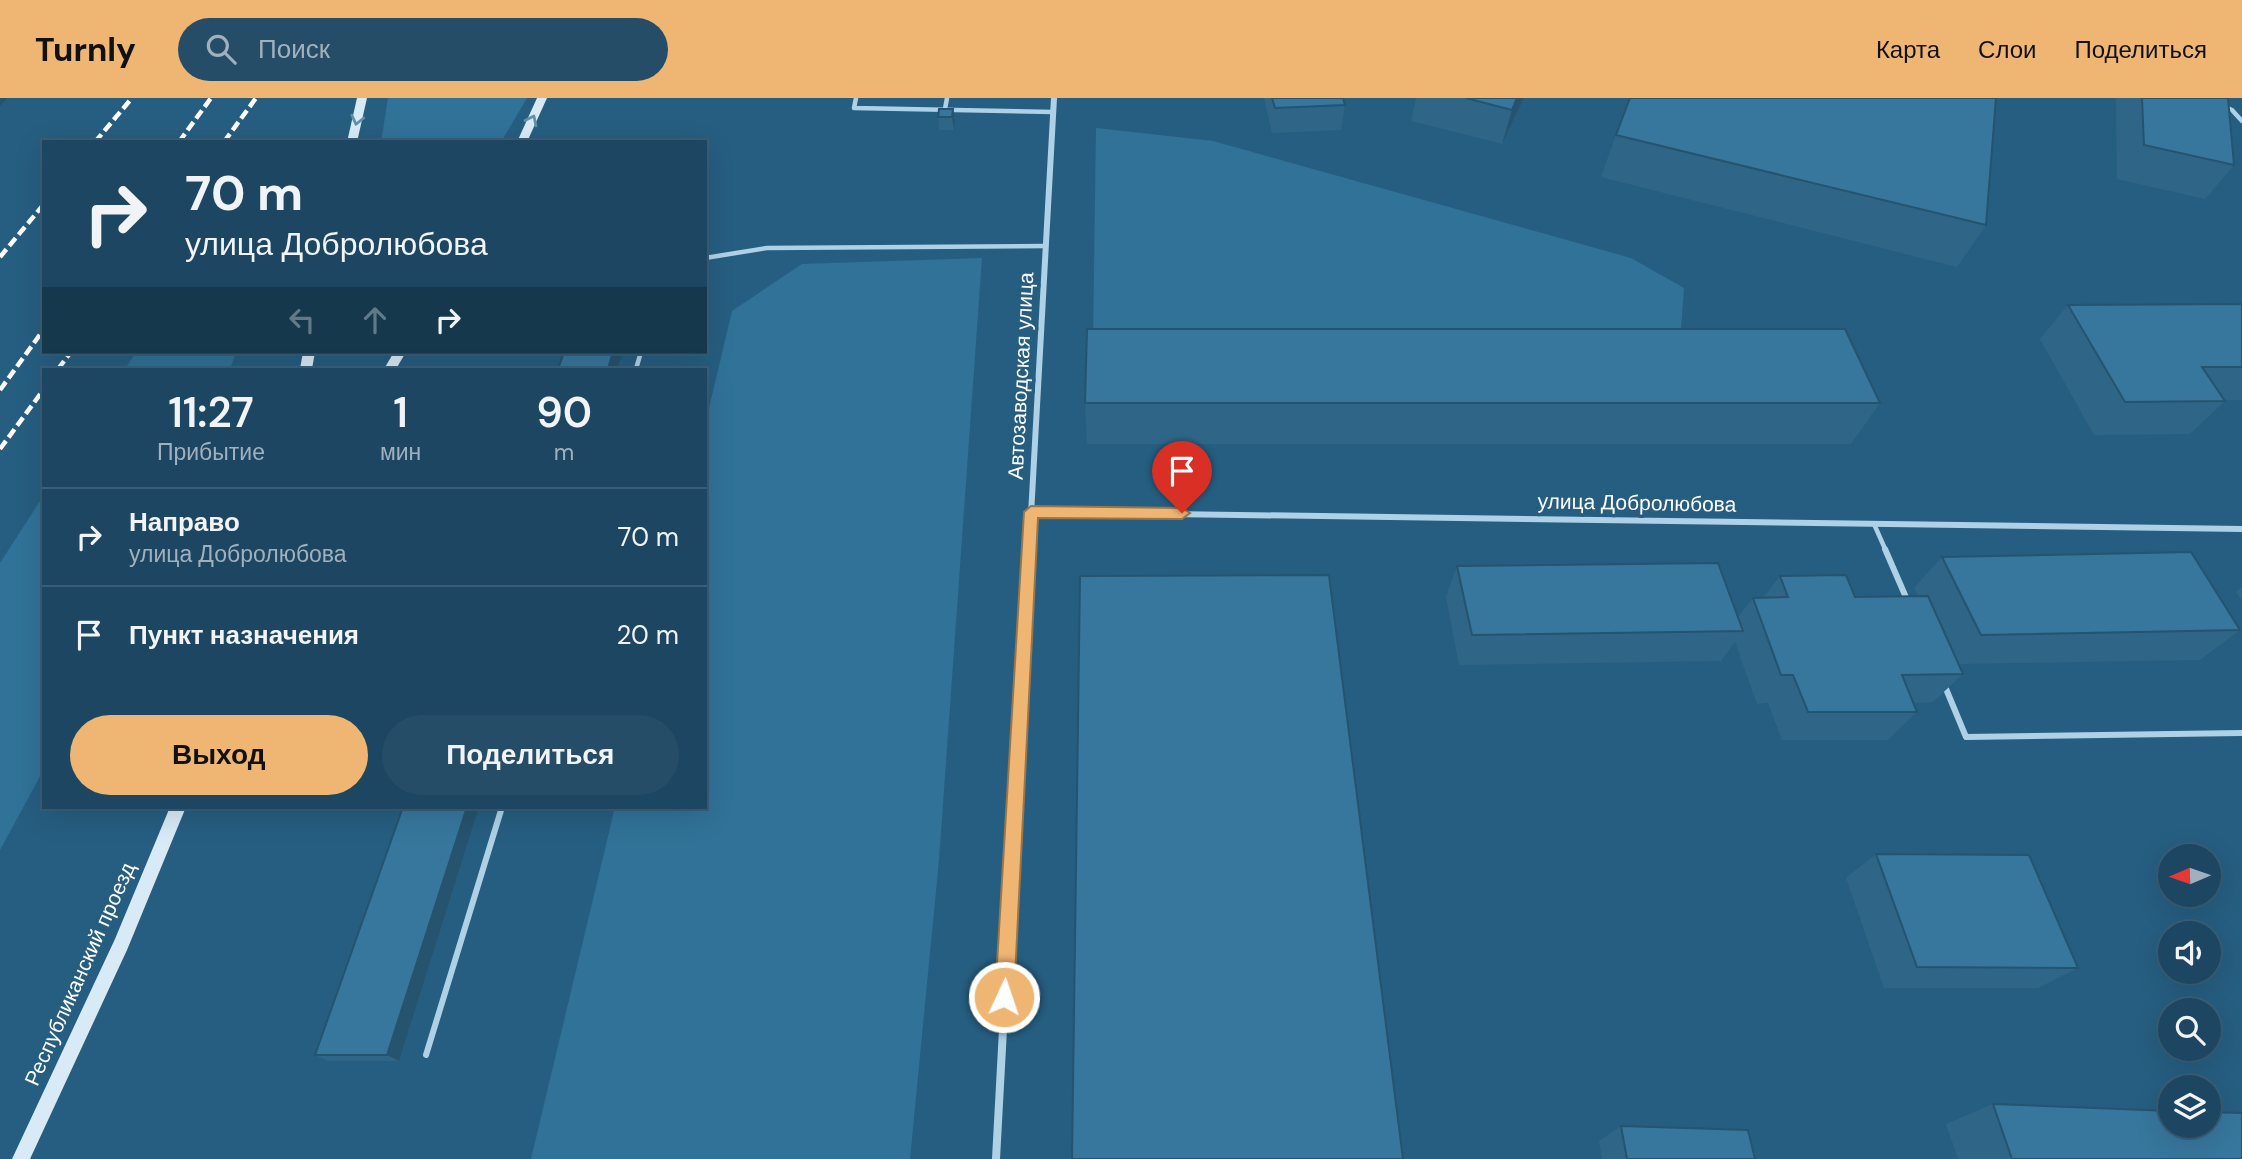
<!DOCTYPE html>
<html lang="ru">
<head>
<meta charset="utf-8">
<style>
  :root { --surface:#1c4661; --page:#254d67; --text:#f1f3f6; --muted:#a0b1bd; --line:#3a5e76; --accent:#efb573 }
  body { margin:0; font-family:"DM Sans",sans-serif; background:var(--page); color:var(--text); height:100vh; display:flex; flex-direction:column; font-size:26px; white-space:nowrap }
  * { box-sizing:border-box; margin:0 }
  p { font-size:23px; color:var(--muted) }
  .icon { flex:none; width:38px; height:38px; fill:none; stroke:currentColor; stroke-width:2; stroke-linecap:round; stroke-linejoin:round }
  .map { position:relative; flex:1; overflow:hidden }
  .sheet { position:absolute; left:42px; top:270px; width:665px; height:441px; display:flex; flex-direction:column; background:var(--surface); border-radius:0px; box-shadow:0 7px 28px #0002,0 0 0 2px var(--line) }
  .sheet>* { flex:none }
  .top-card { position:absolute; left:42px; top:42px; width:665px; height:214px; border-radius:0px; box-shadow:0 7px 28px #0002,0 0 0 2px var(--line); background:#1c4661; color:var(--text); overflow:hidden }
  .needle { width:46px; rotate:268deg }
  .controls { position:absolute; left:2158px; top:746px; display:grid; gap:14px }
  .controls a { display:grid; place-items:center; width:63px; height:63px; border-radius:50%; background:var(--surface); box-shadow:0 7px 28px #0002,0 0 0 2px var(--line); font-size:35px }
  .pin { position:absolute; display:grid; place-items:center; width:60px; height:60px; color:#fff; margin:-72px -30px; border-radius:50% 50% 50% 0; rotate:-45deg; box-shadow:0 0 7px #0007 }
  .pin .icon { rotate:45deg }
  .me { position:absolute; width:77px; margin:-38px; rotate:3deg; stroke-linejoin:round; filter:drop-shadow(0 0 5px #0008) }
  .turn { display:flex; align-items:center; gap:24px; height:147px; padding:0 28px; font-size:32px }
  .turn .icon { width:91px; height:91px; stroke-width:2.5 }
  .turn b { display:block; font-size:49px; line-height:60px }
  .lanes { display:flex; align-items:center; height:66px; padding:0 28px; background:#0003; justify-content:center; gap:35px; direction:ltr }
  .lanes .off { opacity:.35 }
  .eta { display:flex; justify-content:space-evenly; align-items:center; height:119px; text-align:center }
  .eta b { font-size:42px; font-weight:600; line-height:49px }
  .primary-button { display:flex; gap:14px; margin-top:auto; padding:14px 28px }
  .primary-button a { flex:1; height:80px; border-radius:42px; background:var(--accent); color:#111; font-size:28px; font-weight:600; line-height:80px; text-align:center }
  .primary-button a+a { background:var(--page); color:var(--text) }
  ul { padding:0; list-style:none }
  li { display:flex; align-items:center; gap:21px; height:98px; padding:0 28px; border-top:2px solid var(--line) }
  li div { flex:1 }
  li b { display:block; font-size:26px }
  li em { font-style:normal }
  header { display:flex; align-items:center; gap:42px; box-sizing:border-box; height:98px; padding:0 35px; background:var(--accent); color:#111 }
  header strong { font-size:33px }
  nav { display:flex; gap:38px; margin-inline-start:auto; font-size:24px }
  .search { width:490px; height:63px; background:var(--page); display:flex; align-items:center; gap:18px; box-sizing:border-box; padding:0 24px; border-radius:38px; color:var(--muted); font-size:26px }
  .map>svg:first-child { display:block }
  .green { fill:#317298 }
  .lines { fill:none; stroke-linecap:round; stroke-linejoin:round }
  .lane-far1 { stroke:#aed1e6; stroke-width:4.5 }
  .lane { stroke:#aed1e6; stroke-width:6 }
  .street-far1 { stroke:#aed1e6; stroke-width:6 }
  .street { stroke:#aed1e6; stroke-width:8 }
  .secondary { fill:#d7eaf6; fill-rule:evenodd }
  .rail { stroke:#fff; stroke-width:4.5; stroke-dasharray:10 4.5; stroke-linecap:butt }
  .wall { fill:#2f6687 }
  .shaded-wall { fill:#26536e }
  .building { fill:#37779d; stroke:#26536e; stroke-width:2 }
  .oneway { stroke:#648faa }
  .route { fill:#efb573; stroke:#9b764b; stroke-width:2 }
  .labels { text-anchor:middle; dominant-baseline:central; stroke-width:7; stroke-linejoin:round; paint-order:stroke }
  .street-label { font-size:21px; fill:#fff; stroke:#265e81 }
</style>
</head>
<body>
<header>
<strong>Turnly</strong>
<div class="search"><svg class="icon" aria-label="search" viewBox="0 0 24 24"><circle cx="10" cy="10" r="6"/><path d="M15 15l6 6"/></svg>Поиск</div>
<nav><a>Карта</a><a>Слои</a><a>Поделиться</a></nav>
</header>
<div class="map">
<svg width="2242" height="1061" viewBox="0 0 2242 1061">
  <rect width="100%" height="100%" fill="#265e81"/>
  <g class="green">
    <polygon points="388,0 527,0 501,44 381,44"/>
    <polygon points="1096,30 1213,43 1631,160 1684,190 1681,230 1093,244"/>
    <polygon points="982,160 939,762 910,1061 531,1061 615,709 705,709 705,327 732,213 802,166"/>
    <polygon points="136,254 236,254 230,271 125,271"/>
    <polygon points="44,397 44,671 0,752 0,465"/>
  </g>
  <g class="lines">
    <g class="lane-far1">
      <polyline points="856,0 854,10 1053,14"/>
      <polyline points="2223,8 2232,12 2242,23"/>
      <polyline points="945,11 947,0"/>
      <polyline points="705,160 767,150 1046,148"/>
      <polyline points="636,271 641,254"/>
      <polyline points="1874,426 1886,453"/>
    </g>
    <g class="lane">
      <polyline points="1885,451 1908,504"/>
      <polyline points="1944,586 1966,639 2242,635"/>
      <polyline points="426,957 502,709"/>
    </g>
    <g class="street-far1">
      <polyline points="1031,414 2242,431"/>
      <polyline points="1029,453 1054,0"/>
    </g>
    <polyline class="street" points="996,1061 1029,451"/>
    <g class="secondary">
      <polygon points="357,0 367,0 357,44 347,44"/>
      <polygon points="537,0 547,0 527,44 517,44"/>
      <polygon points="303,254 315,254 312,271 300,271"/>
      <polygon points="394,254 406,254 396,271 384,271"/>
      <polygon points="170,709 186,709 127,852 30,1061 12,1061 115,841"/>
    </g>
    <g class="rail">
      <polyline points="95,44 132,0"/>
      <polyline points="179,44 211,0"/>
      <polyline points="224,44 256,0"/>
      <polyline points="0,159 44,106"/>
      <polyline points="58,271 71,254"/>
      <polyline points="0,292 44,231"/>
      <polyline points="0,351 44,291"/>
    </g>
  </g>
  <g class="wall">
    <polygon points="1264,0 1343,0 1345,7 1341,32 1272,35"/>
    <polygon points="1416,0 1524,0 1502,46 1411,23"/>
    <polygon points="1629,0 1996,0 1986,127 1957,169 1601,79"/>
    <polygon points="2116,0 2228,0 2234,67 2205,101 2117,81"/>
    <polygon points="953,11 955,24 954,32 939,32 938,19"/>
    <polygon points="2242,206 2242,302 2224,302 2225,303 2190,336 2094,337 2040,241 2068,207"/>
    <polygon points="1085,305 1880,305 1851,346 1087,346"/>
    <polygon points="1942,459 2240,532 2200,562 1959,566 1963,576 1933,604 1913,605 1917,614 1888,642 1782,642 1768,605 1757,606 1735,544 1721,563 1459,567 1446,499 1457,468 1738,519 1753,500 1764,499 1780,478 1855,499 1918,498 1914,490"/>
    <polygon points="2242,489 2242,502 2236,494"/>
    <polygon points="403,709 479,709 399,963 328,963 315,957"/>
    <polygon points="1876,756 2078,870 2038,890 1884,890 1846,780"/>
    <polygon points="1993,1006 2242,1061 1958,1061 1946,1026"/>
    <polygon points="1621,1028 1755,1061 1602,1061 1599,1043"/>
  </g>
  <g class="shaded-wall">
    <polygon points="0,0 7,0 0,8"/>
    <polygon points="1517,0 1524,0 1502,46 1512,12"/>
    <polygon points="953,11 955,24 954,32 952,19"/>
    <polygon points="613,254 623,254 617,271 608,271"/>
    <polygon points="467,709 479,709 399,963 387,957"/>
  </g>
  <g class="building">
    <polygon points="1272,0 1343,0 1345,7 1275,10"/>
    <polygon points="1466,0 1517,0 1512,12"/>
    <polygon points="1630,0 1996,0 1986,127 1616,37"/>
    <polygon points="2142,0 2228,0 2234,67 2144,47"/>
    <polygon points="939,11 953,11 952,19 938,19"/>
    <polygon points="2242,206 2242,269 2202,269 2225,303 2125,304 2068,207"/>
    <polygon points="1087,231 1845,231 1880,305 1085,305"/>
    <polygon points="564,254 613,254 608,271 558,271"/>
    <polygon points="2191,454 2240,532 1981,537 1942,459"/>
    <polygon points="1718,465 1743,533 1472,537 1457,468"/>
    <polygon points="1329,477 1403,1061 1072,1061 1080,478"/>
    <polygon points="1846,477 1855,499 1928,498 1963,576 1902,577 1917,614 1808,614 1793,577 1781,577 1753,500 1788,499 1780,478"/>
    <polygon points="403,709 467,709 387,957 315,957"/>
    <polygon points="1876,756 2029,757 2078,870 1917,869"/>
    <polygon points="1993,1006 2170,1013 2170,1027 2208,1027 2208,1014 2242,1015 2242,1061 2012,1061"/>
    <polygon points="1621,1028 1748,1032 1755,1061 1627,1061"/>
  </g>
  <defs><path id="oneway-chevron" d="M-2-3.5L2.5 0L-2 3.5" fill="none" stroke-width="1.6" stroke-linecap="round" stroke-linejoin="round" transform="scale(1.75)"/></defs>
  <g class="oneway">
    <use href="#oneway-chevron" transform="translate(357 22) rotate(103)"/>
    <use href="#oneway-chevron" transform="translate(532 22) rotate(-64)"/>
  </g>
  <polygon class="route" points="1031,408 1182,410 1190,415 1182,421 1038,420 1014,899 1011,906 1004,909 998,906 995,899 1024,414"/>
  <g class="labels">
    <g class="street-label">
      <text transform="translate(1021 278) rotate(-87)">Автозаводская улица</text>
      <text transform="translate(1637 405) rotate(1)">улица Добролюбова</text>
      <text transform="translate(80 876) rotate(-66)">Республиканский проезд</text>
    </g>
  </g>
</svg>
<div class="controls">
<a><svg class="needle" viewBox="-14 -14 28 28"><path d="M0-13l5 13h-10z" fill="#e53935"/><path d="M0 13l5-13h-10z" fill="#a0b1bd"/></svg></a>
<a><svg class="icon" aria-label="sound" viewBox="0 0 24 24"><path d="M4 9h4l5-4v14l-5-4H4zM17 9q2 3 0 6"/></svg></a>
<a><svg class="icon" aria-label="search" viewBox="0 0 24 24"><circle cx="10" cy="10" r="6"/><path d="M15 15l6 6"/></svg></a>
<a><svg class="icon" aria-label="layers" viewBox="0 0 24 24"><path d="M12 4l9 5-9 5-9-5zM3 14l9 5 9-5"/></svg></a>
</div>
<div class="pin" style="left:1182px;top:415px;background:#d93025"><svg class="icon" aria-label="arrive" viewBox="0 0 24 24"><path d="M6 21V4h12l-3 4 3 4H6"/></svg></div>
<svg class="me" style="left:1004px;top:899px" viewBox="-20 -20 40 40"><circle r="17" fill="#efb573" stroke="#fff" stroke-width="3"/><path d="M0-11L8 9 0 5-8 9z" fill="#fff"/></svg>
<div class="top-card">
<div class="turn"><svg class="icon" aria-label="right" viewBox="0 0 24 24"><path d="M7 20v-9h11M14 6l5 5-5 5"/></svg><div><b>70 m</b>улица Добролюбова</div></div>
<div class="lanes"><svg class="icon off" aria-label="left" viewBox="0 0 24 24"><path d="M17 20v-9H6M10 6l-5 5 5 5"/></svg><svg class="icon off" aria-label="ahead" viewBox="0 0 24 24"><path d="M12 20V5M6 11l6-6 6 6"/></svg><svg class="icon" aria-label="right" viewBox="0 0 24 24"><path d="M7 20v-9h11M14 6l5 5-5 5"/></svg></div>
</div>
<section class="sheet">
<div class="eta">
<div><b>11:27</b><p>Прибытие</p></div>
<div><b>1</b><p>мин</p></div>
<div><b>90</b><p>m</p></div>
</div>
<ul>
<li><svg class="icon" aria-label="right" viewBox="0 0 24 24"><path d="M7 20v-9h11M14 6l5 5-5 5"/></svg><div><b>Направо</b><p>улица Добролюбова</p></div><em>70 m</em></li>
<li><svg class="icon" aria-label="arrive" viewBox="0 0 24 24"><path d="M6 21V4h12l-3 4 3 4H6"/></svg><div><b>Пункт назначения</b></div><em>20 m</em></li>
</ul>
<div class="primary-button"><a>Выход</a><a>Поделиться</a></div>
</section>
</div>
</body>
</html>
